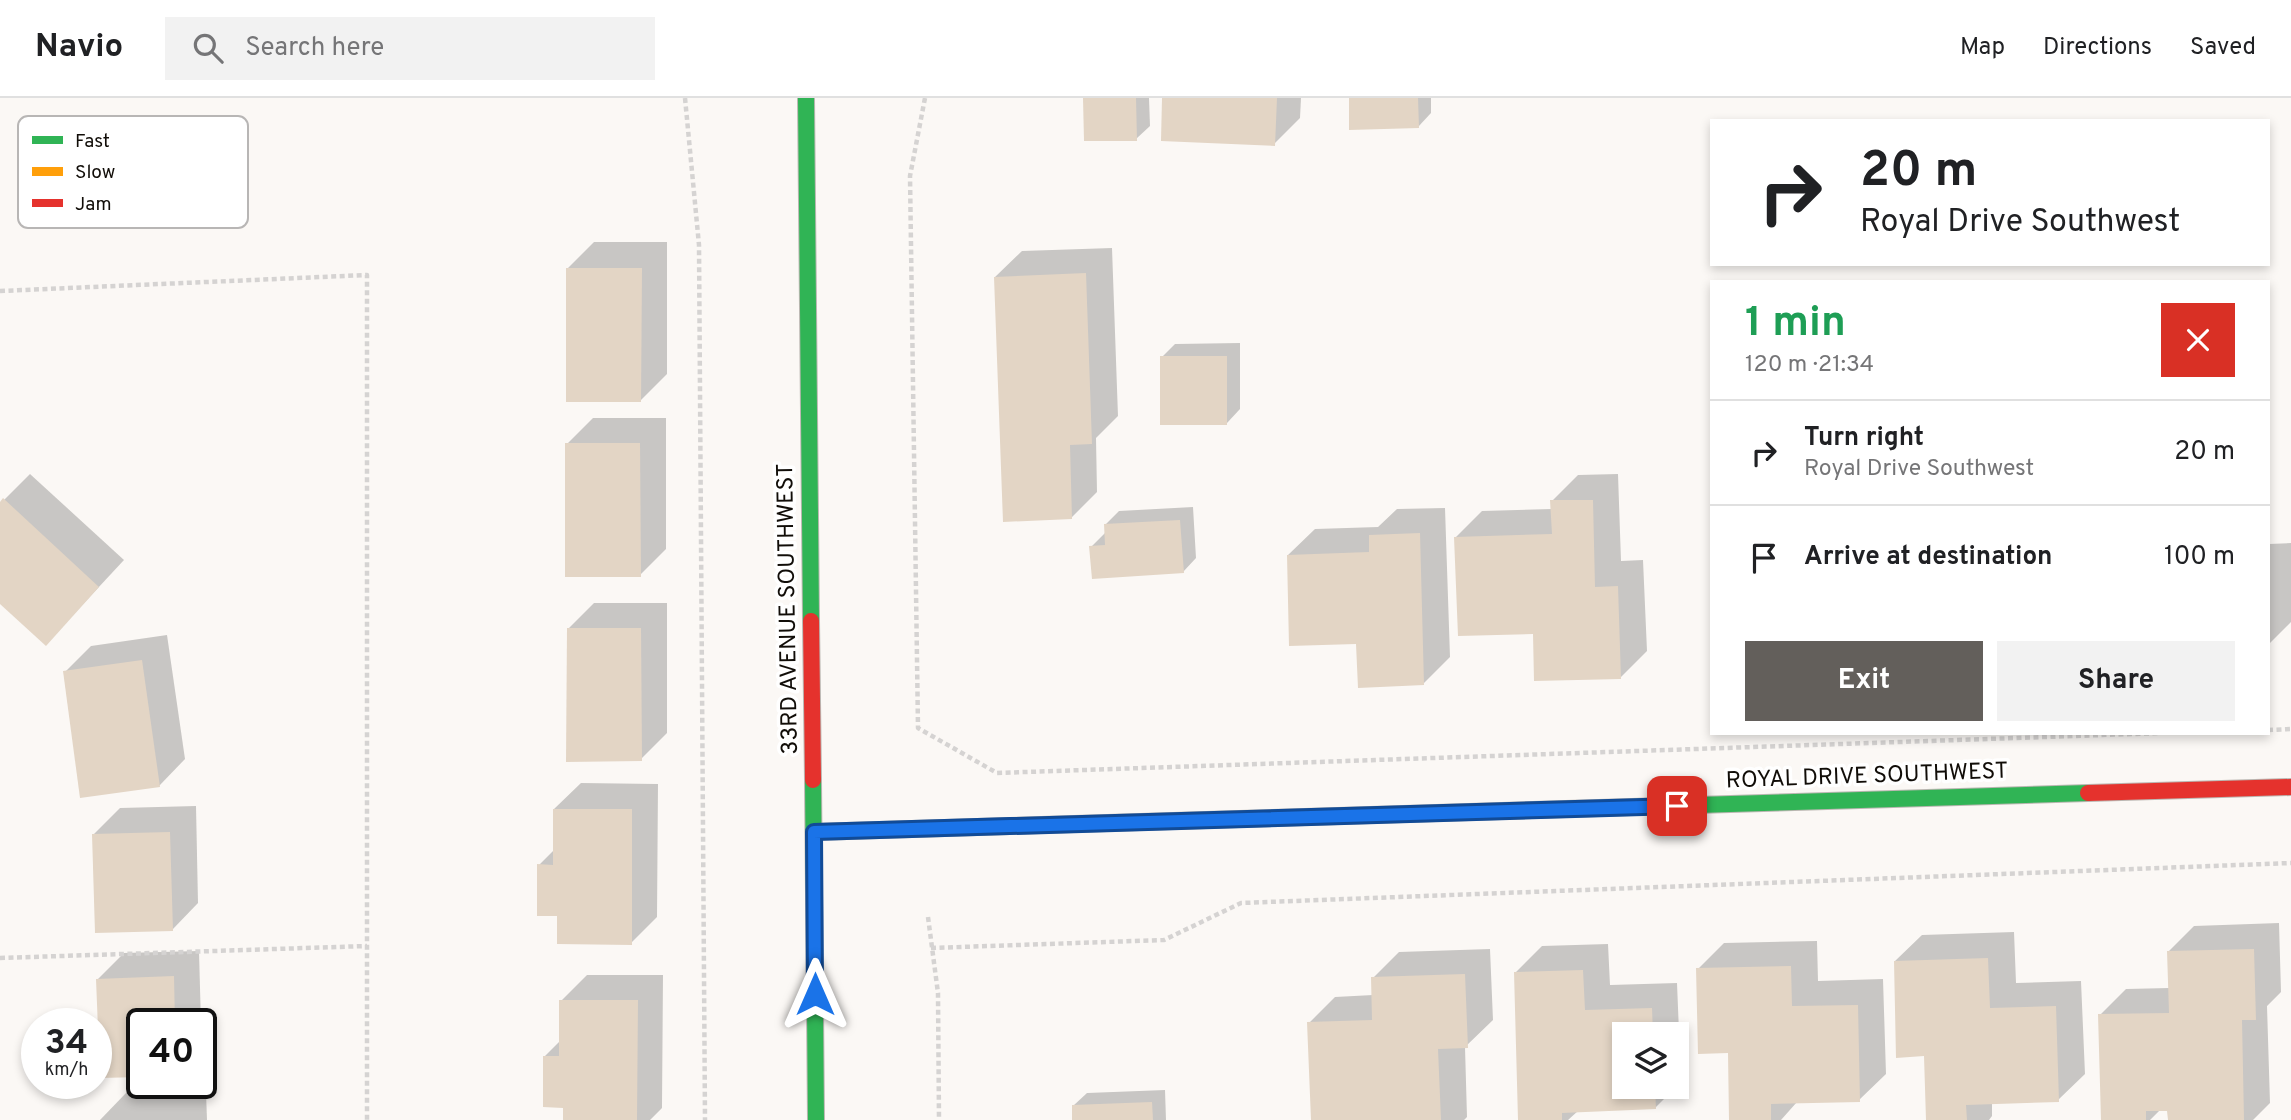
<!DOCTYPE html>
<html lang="en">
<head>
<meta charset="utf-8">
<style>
  :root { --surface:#fff; --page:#f2f2f2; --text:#202124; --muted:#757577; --line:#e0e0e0; --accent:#635f5b }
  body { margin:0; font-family:Overpass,sans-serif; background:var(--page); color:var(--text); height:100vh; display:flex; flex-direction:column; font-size:26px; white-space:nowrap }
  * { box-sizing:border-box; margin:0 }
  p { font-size:23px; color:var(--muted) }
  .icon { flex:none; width:38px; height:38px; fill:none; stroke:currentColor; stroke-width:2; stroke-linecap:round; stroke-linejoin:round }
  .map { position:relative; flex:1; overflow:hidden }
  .sheet { position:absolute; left:1710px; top:182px; width:560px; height:455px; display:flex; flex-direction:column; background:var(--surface); border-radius:0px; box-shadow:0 4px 10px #0003 }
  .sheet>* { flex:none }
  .hud { position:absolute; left:1710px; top:21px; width:560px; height:147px; border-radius:0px; box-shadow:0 4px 10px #0003; background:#fff; color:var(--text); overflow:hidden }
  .fabs { position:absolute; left:1612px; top:924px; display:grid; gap:14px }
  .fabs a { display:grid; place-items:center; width:77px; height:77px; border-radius:0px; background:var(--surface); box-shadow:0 4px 10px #0003; font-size:35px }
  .speed { position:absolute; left:21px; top:910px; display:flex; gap:14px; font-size:35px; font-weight:700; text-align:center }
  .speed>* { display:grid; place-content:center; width:91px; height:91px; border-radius:50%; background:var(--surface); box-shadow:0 4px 10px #0003; line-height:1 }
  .speed small { font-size:18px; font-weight:400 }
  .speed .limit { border:4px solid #111; border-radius:10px; background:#fff; color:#111 }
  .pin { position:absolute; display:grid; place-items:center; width:60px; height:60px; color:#fff; margin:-30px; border-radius:14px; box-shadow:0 4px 10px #0006 }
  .me { position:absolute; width:77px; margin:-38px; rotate:0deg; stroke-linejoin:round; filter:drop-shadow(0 0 5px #0008) }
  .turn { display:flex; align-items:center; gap:24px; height:147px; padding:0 35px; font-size:32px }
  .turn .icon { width:91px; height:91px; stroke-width:2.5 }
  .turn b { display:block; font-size:49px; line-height:60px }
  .round { display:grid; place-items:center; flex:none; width:74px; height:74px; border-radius:0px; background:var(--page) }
  .head { display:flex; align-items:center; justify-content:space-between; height:119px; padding:0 35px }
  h1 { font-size:42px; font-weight:700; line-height:52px; color:#1e9e55 }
  .action { display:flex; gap:14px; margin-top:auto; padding:14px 35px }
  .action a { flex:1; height:80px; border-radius:0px; background:var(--accent); color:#fff; font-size:28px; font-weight:700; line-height:80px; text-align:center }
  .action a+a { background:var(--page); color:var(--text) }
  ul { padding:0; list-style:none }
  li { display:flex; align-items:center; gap:21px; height:105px; padding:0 35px; border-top:2px solid var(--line) }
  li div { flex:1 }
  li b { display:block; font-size:26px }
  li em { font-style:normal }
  header { display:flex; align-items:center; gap:42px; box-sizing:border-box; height:98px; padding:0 35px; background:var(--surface); border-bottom:2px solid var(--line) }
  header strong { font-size:33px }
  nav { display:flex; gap:38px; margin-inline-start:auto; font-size:24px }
  .search { width:490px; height:63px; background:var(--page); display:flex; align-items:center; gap:18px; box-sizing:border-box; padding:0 24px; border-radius:0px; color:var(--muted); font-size:26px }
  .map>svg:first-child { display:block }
  .shadow { fill:#0003 }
  .building { fill:#e3d5c5 }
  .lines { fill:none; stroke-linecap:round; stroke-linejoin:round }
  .fast-casing { stroke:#bbb7b2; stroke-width:18 }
  .slow-casing { stroke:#bbb7b2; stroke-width:18 }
  .jam-casing { stroke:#bbb7b2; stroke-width:18 }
  .path { stroke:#d5d3d2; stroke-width:4.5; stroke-dasharray:5 3.5; stroke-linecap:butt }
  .fast { stroke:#30b455; stroke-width:16 }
  .slow { stroke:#ff9f0a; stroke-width:16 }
  .jam { stroke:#e5322d; stroke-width:16 }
  .route-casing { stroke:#114b97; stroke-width:18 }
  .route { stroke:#1a73e8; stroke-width:12 }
  .labels { text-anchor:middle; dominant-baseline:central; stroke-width:7; stroke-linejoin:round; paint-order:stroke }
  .street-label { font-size:23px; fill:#110d08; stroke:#fff }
  .key { fill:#fff; stroke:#b8b6b5; stroke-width:2 }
  .key-label { font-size:19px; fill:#110d08 }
</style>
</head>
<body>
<header>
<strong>Navio</strong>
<div class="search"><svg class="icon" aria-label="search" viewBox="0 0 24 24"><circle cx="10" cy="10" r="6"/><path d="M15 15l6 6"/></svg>Search here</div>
<nav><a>Map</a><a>Directions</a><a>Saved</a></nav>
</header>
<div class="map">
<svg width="2291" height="1022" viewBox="0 0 2291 1022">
  <rect width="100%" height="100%" fill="#fbf8f5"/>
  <g class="shadow">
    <polygon points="1085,0 1149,0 1150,28 1136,41"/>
    <polygon points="1164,0 1301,0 1300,20 1274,46"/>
    <polygon points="1351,0 1431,0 1431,15 1418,29"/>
    <polygon points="594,144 667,144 667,276 641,302 568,170"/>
    <polygon points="1112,150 1118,318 1096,340 1097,394 1071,420 995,179 1022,153"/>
    <polygon points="1240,245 1240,311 1227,325 1162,259 1175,246"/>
    <polygon points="593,320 666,320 666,451 640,477 567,346"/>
    <polygon points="30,376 124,462 71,519 0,503 0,406"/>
    <polygon points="1618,376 1621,463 1643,462 1647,553 1621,579 1534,534 1456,439 1482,413 1552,411 1552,403 1578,377"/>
    <polygon points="1193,409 1196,460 1183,474 1091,449 1105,435 1106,426 1119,413"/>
    <polygon points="1445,410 1450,559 1424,585 1358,544 1288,457 1315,431 1378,429 1397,411"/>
    <polygon points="2268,419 2269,446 2291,445 2291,524 2268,547"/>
    <polygon points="594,505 667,505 667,635 641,661 568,531"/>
    <polygon points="167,537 185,661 159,688 65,574 91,548"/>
    <polygon points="581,685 658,686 657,819 631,845 559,816 539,767 554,752 554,711"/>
    <polygon points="196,708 198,805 172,832 94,736 120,710"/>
    <polygon points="2279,825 2281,894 2267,908 2270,1005 2253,1022 2206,1022 2169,1011 2161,1011 2150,1022 2103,1022 2100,917 2126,891 2169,890 2168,854 2194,828"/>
    <polygon points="2014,834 2016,885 2081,883 2085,976 2058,1002 1992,1004 1992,1018 1989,1022 1928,1022 1926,957 1895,863 1922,837"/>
    <polygon points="1817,843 1818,883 1883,881 1886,976 1859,1002 1797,1004 1781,1022 1730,1022 1729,953 1698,871 1724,845"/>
    <polygon points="1608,846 1610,887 1677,885 1681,983 1676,988 1676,936 1624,936 1624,989 1676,989 1655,1010 1578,1013 1568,1022 1520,1022 1516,874 1542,848"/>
    <polygon points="1490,851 1493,922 1465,949 1467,1019 1464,1022 1312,1022 1309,925 1335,899 1373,897 1373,880 1399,854"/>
    <polygon points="199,853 201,926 142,926 98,881 124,855"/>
    <polygon points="587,877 663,877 662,1010 650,1022 565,1022 564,1008 544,959 561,942 561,903"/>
    <polygon points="1165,992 1166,1022 1074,1022 1073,1008 1087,995"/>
    <polygon points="206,994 207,1022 100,1022 126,995"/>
  </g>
  <g class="building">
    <polygon points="1083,0 1136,0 1137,43 1084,43"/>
    <polygon points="1162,0 1277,0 1275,48 1161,43"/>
    <polygon points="1349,0 1418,0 1419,30 1349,32"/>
    <polygon points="566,170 642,170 641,304 566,304"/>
    <polygon points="1086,175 1092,346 1070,347 1072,421 1003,424 994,179"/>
    <rect x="1160" y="258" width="67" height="69"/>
    <polygon points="565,345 640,345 641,479 565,479"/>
    <polygon points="3,400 99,489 46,548 0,506 0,404"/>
    <polygon points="1550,402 1593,402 1595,489 1618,488 1621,581 1534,583 1533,536 1458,538 1454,439 1552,436"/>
    <polygon points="1180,422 1184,475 1092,481 1089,448 1105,447 1104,426"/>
    <polygon points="1420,435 1424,587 1358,590 1356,546 1289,548 1287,457 1369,454 1369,437"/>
    <polygon points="567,530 641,530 642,663 566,664"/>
    <polygon points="142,562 160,689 80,700 63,573"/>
    <polygon points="553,711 632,711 632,847 557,846 557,818 537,818 537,766 553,767"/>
    <polygon points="170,734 173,833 95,835 92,736"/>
    <polygon points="2254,851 2256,922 2242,922 2244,1022 2168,1022 2167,1013 2146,1013 2146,1022 2101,1022 2098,916 2169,915 2167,853"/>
    <polygon points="1988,860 1990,910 2056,908 2059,1004 1966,1007 1967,1022 1926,1022 1924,958 1896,960 1894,863"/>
    <polygon points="1791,868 1792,908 1858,907 1860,1004 1771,1006 1771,1022 1729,1022 1728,955 1698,956 1696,870"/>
    <polygon points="1583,872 1585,912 1652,910 1653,936 1624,936 1624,989 1655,989 1656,1011 1562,1015 1562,1022 1518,1022 1514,874"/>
    <polygon points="1465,876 1468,950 1438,951 1441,1022 1311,1022 1307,924 1372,922 1371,879"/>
    <polygon points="174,878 175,926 142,926 142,979 100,980 96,881"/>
    <polygon points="559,902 638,902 637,1022 563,1022 563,1010 543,1009 543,958 559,958"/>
    <polygon points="1152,1004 1153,1022 1072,1022 1072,1007"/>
  </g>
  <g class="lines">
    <defs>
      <g id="fast">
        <polyline points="806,0 811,523"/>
        <polyline points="813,682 816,1022"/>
        <polyline points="1272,720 2088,695"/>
      </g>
      <polyline id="slow" points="814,734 1272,720"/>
      <g id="jam">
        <polyline points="811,523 813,682"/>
        <polyline points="2088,695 2291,689"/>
      </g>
    </defs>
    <use href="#fast" class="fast-casing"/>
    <use href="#slow" class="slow-casing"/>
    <use href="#jam" class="jam-casing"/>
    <g class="path">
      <polyline points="685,0 699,147 705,1022"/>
      <polyline points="925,0 910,78 918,630 997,675 2161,635"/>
      <polyline points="0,193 367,177 367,1022"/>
      <polyline points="2268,632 2291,631"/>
      <polyline points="928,819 938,895 939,1022"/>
      <polyline points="931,850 1164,842 1241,805 2291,765"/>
      <polyline points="0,860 367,848"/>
    </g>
    <use href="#fast" class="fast"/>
    <use href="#slow" class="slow"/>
    <use href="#jam" class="jam"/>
  </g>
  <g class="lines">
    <defs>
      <polyline id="route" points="815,896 814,734 1677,708"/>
    </defs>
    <use href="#route" class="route-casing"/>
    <use href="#route" class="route"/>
  </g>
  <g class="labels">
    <g class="street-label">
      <text transform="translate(789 511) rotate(-91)">33RD AVENUE SOUTHWEST</text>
      <text transform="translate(1867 679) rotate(-2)">ROYAL DRIVE SOUTHWEST</text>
    </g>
  </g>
  <rect x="18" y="18" width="230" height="112" rx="10" class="key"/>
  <rect x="32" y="38" width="31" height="8" fill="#30b455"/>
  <rect x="32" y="69" width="31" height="9" fill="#ff9f0a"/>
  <rect x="32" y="101" width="31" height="8" fill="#e5322d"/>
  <g class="key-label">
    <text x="75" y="49">Fast</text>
    <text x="75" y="80">Slow</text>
    <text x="75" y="112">Jam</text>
  </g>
</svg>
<div class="fabs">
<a><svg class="icon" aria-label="layers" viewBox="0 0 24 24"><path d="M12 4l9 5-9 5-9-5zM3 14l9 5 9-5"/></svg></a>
</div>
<div class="speed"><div>34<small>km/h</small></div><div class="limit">40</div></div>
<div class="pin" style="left:1677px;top:708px;background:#d93025"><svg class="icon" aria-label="arrive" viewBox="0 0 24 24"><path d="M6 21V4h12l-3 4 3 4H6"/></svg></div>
<svg class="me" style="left:815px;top:896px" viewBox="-20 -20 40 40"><path d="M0-17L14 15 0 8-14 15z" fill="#1a73e8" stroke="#fff" stroke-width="4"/></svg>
<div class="hud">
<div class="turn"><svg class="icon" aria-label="right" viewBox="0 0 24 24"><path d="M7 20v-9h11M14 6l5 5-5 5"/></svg><div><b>20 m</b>Royal Drive Southwest</div></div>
</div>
<section class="sheet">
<div class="head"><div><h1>1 min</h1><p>120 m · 21:34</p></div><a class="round" style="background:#d93025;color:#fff"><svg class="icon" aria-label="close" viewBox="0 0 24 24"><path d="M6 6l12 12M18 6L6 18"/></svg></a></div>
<ul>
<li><svg class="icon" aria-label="right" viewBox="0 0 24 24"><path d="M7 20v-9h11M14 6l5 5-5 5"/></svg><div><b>Turn right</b><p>Royal Drive Southwest</p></div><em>20 m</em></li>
<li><svg class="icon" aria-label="arrive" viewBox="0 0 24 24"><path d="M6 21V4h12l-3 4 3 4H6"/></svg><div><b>Arrive at destination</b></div><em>100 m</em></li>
</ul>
<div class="action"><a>Exit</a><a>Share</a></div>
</section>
</div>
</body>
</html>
